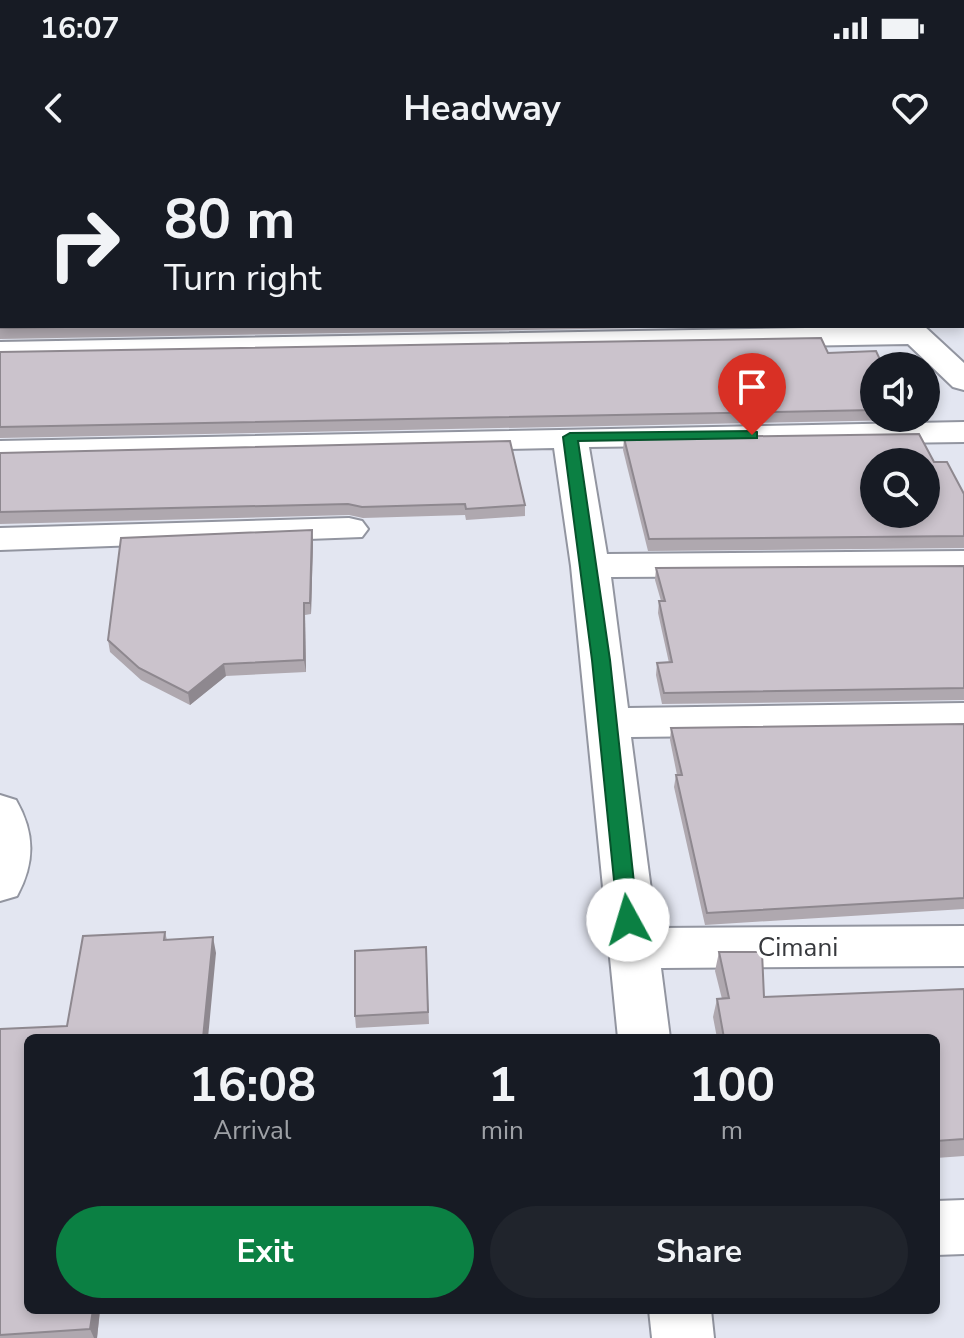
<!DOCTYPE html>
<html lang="en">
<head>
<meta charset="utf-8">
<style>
  :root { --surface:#171b24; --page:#20242c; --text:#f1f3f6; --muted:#9ea1a6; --accent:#0b8043 }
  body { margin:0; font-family:"Nunito Sans",sans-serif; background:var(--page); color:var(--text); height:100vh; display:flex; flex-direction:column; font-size:30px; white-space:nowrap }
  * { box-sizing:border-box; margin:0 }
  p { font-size:26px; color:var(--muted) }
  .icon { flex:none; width:44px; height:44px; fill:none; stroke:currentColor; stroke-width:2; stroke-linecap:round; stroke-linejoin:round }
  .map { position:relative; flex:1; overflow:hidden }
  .panel { position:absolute; left:24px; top:874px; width:916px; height:280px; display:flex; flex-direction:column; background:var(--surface); border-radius:12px; box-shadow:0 4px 12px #0003 }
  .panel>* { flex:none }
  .guide { position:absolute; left:0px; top:0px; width:964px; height:168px; box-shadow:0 4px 12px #0003; background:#171b24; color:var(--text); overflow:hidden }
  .tools { position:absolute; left:860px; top:192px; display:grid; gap:16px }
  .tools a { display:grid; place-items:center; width:80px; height:80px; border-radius:50%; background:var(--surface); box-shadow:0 4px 12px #0003; font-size:40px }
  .pin { position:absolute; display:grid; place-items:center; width:68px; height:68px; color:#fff; margin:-82px -34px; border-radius:50% 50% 50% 0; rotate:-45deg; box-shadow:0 0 8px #0007 }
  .pin .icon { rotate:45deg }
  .me { position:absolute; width:88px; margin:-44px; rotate:354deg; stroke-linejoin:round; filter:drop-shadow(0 0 6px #0008) }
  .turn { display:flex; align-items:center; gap:28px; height:168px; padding:0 32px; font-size:36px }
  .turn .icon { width:104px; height:104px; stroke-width:2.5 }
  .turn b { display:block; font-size:56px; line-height:68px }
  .eta { display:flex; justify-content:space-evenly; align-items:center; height:136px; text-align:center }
  .eta b { font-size:48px; font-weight:700; line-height:56px }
  .primary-button { display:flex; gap:16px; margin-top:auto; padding:16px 32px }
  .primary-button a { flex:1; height:92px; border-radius:48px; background:var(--accent); color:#fff; font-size:32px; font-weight:700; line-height:92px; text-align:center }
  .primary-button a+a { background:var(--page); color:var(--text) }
  .status { display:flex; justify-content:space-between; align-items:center; height:56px; padding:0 40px; background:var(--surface); direction:ltr }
  .status svg { height:22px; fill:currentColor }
  header { display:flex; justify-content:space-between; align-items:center; height:104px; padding:0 32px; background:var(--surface); font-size:36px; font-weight:700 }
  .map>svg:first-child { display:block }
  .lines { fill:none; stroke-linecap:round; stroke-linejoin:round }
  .minor-casing { stroke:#9295a0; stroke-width:4 }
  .minor { fill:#fff; fill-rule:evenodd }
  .wall { fill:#afa8af }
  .shaded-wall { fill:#8e888f }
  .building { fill:#cbc3cc; stroke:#8e888f; stroke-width:2; fill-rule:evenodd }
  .route { fill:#0b8043; stroke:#07532c; stroke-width:2 }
  .labels { text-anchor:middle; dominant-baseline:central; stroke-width:7; stroke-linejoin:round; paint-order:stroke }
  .street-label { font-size:26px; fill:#37393d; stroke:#fff }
</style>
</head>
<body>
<div class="status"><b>16:07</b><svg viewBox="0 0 49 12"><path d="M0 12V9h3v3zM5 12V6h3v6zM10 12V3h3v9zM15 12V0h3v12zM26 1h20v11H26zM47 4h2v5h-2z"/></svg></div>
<header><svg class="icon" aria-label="back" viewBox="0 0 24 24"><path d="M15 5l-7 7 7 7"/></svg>Headway<svg class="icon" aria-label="heart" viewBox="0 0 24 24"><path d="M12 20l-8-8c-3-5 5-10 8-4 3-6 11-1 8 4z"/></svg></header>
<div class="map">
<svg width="964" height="1178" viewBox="0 0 964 1178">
  <rect width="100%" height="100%" fill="#e3e6f1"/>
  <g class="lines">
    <defs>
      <g id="minor">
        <rect x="420" y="0" width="26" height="2"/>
        <polygon points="710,0 736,0 738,2 712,2"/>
        <rect x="962" y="12" width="2" height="16"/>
        <polygon points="924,166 964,203 964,230 953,227 908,184 0,200 0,182"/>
        <polygon points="964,262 964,282 589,287 607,394 964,391 964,415 611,417 628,548 964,543 964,573 631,577 656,768 964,766 964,806 661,808 670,878 618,878 571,406 554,288 0,301 0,281"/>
        <polygon points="349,358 362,361 368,369 362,377 0,390 0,368"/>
        <path d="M 0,635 L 16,640 C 35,673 35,703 17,736 L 0,741 Z"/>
        <polygon points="964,1040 964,1094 936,1095 936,1041"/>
        <polygon points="649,1150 711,1150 714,1178 652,1178"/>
      </g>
    </defs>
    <use href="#minor" class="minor-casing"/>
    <use href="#minor" class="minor"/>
  </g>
  <g class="wall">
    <polygon points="0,106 2,166 751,166 0,179"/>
    <polygon points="0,192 828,193 874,206 874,258 904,258 904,260 0,278"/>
    <polygon points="624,278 934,302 964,334 964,388 648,391 623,290"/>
    <polygon points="0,293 525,345 525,356 466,360 465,355 363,358 349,355 0,364"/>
    <polygon points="312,370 313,382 311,454 305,455 306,512 226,516 190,545 141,520 110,492 108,480"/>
    <polygon points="964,406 964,540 662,544 656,515 657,503 669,503 658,453 659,441 661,441 655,420 656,408"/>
    <polygon points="964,564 964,749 705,765 674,627 676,615 677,615 670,580 671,568"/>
    <polygon points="165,772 167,780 216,793 28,1150 100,1150 97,1178 0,1178 0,869 67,866"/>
    <polygon points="426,787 429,864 356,868 355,856"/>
    <polygon points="719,792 764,837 964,829 964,996 936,998 936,878 717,878 713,857 717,839 722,839 715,811"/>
  </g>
  <g class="shaded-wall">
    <polygon points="312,370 313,382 311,454 310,443"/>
    <polygon points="304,443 305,455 306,512 304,500"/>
    <polygon points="224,504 226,516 190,545 188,533"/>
    <polygon points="213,777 216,793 208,878 203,878"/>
    <polygon points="93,1150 100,1150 97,1178 94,1178 90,1169"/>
  </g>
  <g class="building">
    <polygon points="0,0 304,0 304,2 2,2 2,20"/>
    <polygon points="2,25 2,102 0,88 0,26"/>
    <polygon points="0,106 2,106 2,166 132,166 0,168"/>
    <polygon points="821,178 828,193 876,191 883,206 874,206 874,250 0,267 0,192"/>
    <path d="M 919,274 L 934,302 L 947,302 L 964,334 L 964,376 L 649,379 L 624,278 ZM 874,302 L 926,302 L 926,354 L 874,354 Z"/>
    <polygon points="510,281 525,345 466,349 465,344 362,347 348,344 0,352 0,293"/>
    <polygon points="312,370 310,443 304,443 304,500 224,504 188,533 139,508 108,480 121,378"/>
    <polygon points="964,406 964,528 664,533 657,503 672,502 659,441 665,441 656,408"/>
    <polygon points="964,564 964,738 707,753 676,615 682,615 671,568"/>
    <polygon points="165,772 164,780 213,777 203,878 28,878 28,1150 93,1150 90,1169 0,1175 0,869 67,866 83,776"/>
    <polygon points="426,787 428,852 355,856 355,791"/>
    <polygon points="719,792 762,792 764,837 964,829 964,979 936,981 936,878 724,878 717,839 729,838"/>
  </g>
  <polygon class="route" points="752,271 757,272 757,278 578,281 610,500 638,760 628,768 618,760 592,500 563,277 570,273"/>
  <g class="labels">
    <g class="street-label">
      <text x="798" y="787">Cimani</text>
    </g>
  </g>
</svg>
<div class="tools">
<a><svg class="icon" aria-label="sound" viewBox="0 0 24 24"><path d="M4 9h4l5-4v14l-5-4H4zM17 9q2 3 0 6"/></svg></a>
<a><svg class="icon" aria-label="search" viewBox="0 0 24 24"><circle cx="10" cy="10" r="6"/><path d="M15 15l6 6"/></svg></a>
</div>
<div class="pin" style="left:752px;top:275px;background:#d93025"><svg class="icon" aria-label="arrive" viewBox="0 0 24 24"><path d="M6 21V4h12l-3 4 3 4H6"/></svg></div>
<svg class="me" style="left:628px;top:760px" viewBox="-20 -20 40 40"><circle r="19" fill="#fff"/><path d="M0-13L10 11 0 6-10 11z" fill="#0b8043"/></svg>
<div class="guide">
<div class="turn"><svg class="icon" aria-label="right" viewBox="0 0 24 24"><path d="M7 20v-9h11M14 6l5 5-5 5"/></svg><div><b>80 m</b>Turn right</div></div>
</div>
<section class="panel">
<div class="eta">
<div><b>16:08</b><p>Arrival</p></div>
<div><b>1</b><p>min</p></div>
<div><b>100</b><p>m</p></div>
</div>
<div class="primary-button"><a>Exit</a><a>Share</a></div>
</section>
</div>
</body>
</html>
